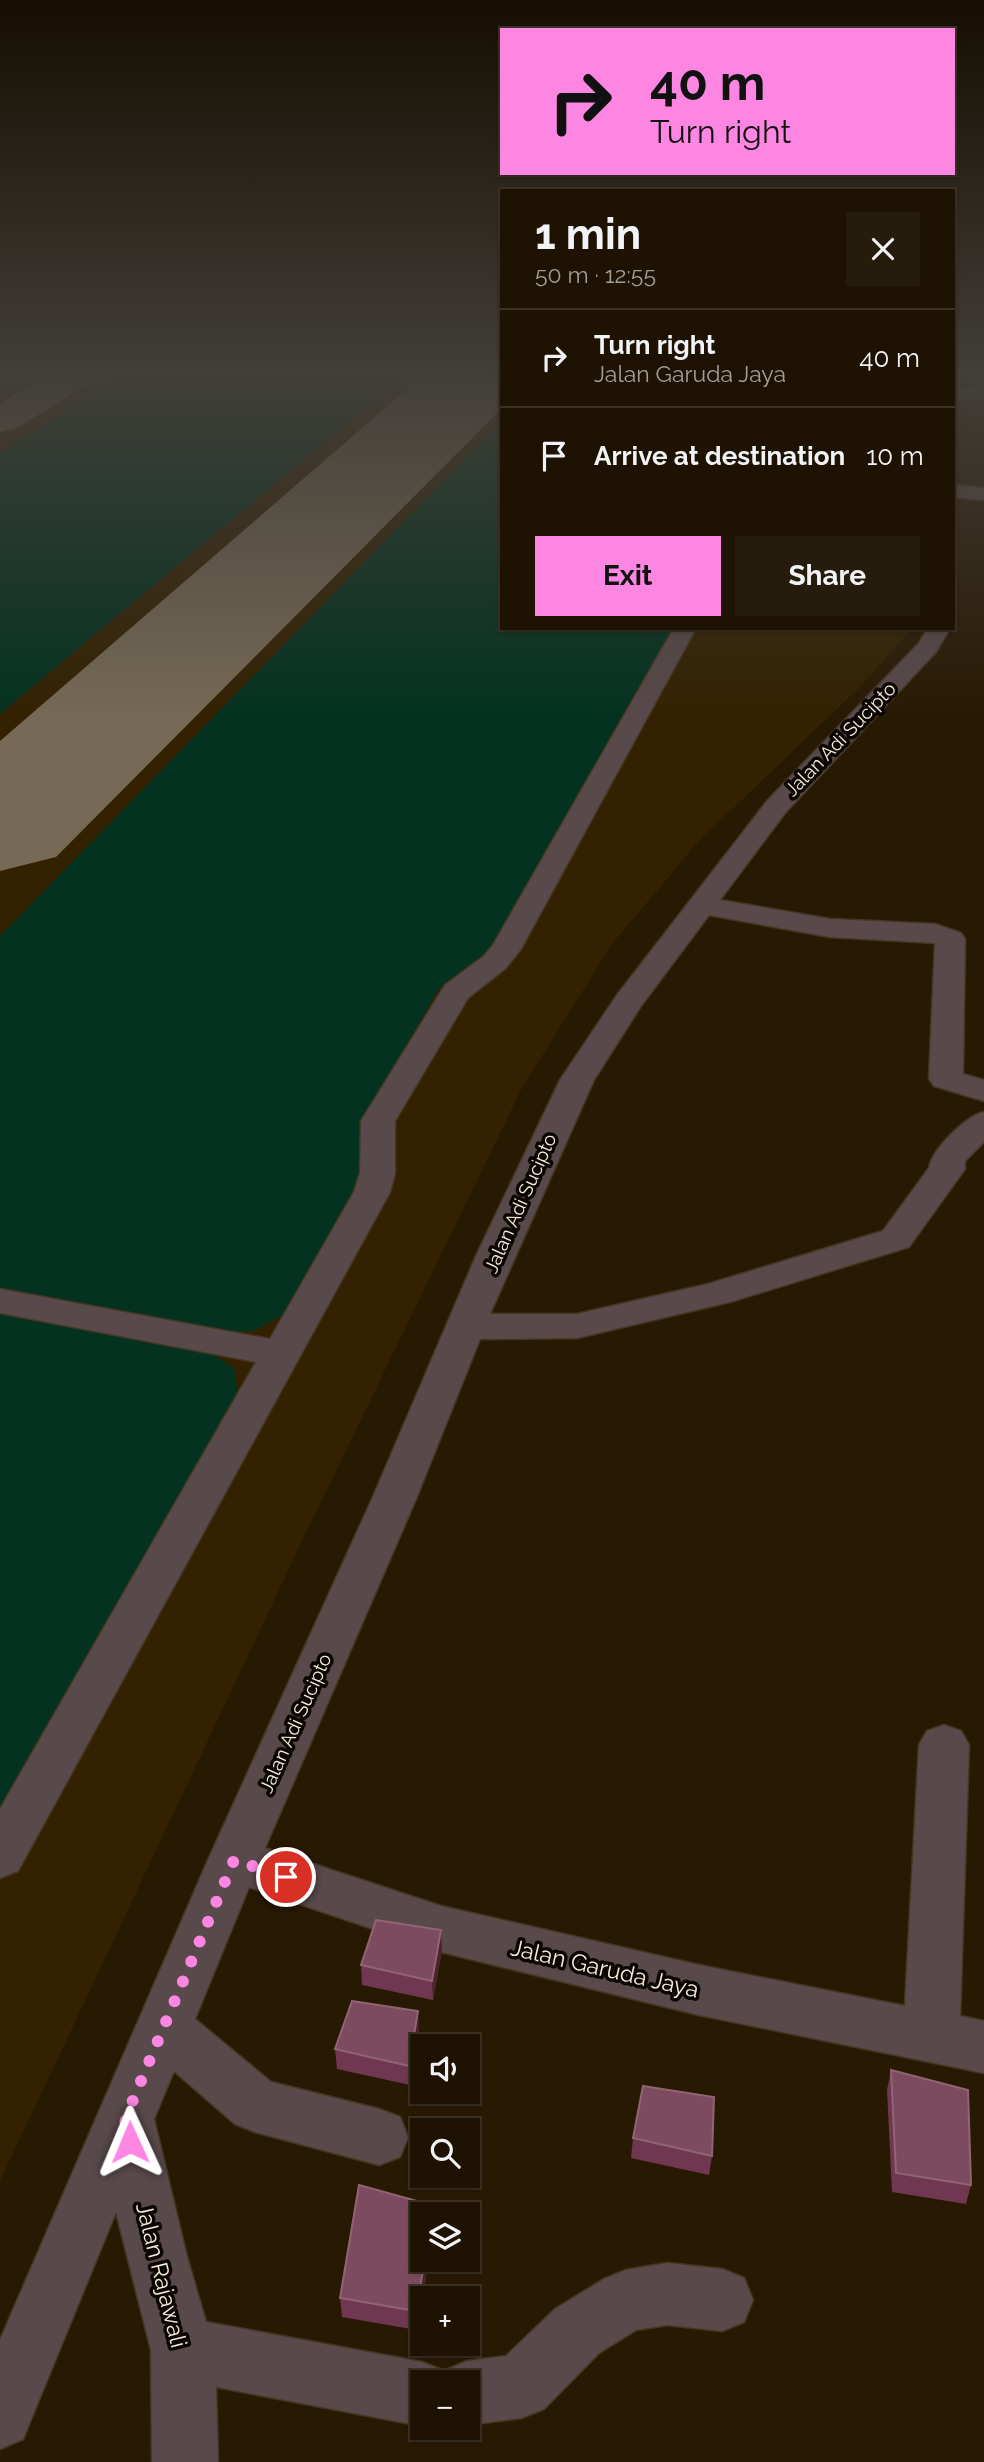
<!DOCTYPE html>
<html lang="en">
<head>
<meta charset="utf-8">
<style>
  :root { --surface:#1e1302; --page:#261c0c; --text:#f1f3f6; --muted:#a19e99; --line:#3c3224; --accent:#fd86e2 }
  body { margin:0; font-family:Raleway,sans-serif; background:var(--page); color:var(--text); height:100vh; display:flex; flex-direction:column; font-size:26px; white-space:nowrap }
  * { box-sizing:border-box; margin:0 }
  p { font-size:23px; color:var(--muted) }
  .icon { flex:none; width:38px; height:38px; fill:none; stroke:currentColor; stroke-width:2; stroke-linecap:round; stroke-linejoin:round }
  .map { position:relative; flex:1; overflow:hidden }
  .side { position:absolute; left:500px; top:189px; width:455px; height:441px; display:flex; flex-direction:column; background:var(--surface); border-radius:0px; box-shadow:0 2px 5px #0004,0 0 0 2px var(--line) }
  .side>* { flex:none }
  .banner { position:absolute; left:500px; top:28px; width:455px; height:147px; border-radius:0px; box-shadow:0 2px 5px #0004,0 0 0 2px var(--line); background:#fd86e2; color:#111; overflow:hidden }
  .controls { position:absolute; left:410px; top:2034px; display:grid; gap:14px }
  .controls a { display:grid; place-items:center; width:70px; height:70px; border-radius:0px; background:var(--surface); box-shadow:0 2px 5px #0004,0 0 0 2px var(--line); font-size:35px }
  .pin { position:absolute; display:grid; place-items:center; width:60px; height:60px; color:#fff; margin:-30px; border:4px solid #fff; border-radius:50%; box-shadow:0 2px 7px #0007 }
  .me { position:absolute; width:77px; margin:-38px; rotate:359deg; stroke-linejoin:round; filter:drop-shadow(0 0 5px #0008) }
  .turn { display:flex; align-items:center; gap:24px; height:147px; padding:0 35px; font-size:32px }
  .turn .icon { width:91px; height:91px; stroke-width:2.5 }
  .turn b { display:block; font-size:49px; line-height:60px }
  .round { display:grid; place-items:center; flex:none; width:74px; height:74px; border-radius:0px; background:var(--page) }
  .headline { display:flex; align-items:center; justify-content:space-between; height:119px; padding:0 35px }
  h1 { font-size:42px; font-weight:700; line-height:52px }
  .action { display:flex; gap:14px; margin-top:auto; padding:14px 35px }
  .action a { flex:1; height:80px; border-radius:0px; background:var(--accent); color:#111; font-size:28px; font-weight:700; line-height:80px; text-align:center }
  .action a+a { background:var(--page); color:var(--text) }
  ul { padding:0; list-style:none }
  li { display:flex; align-items:center; gap:21px; height:98px; padding:0 35px; border-top:2px solid var(--line) }
  li div { flex:1 }
  li b { display:block; font-size:26px }
  li em { font-style:normal }
  .map>svg:first-child { display:block }
  .built { fill:#332101 }
  .green { fill:#033220 }
  .lines { fill:none; stroke-linecap:round; stroke-linejoin:round }
  .taxiway { fill:#766a56; fill-rule:evenodd }
  .runway { fill:#766a56; fill-rule:evenodd }
  .minor-casing { stroke:#453621; stroke-width:3 }
  .minor { fill:#58494a; fill-rule:evenodd }
  .wall { fill:#6f3850 }
  .shaded-wall { fill:#4d232a }
  .building { fill:#7d4b5f; stroke:#906473; stroke-width:2 }
  .route { stroke:#fd86e2; stroke-width:12; stroke-dasharray:0 21.6 }
  .labels { text-anchor:middle; dominant-baseline:central; stroke-width:7; stroke-linejoin:round; paint-order:stroke }
  .street-label { font-size:19px; fill:#f5ebdd; stroke:#0b0601 }
  .near-street-label { font-size:23px; fill:#f5ebdd; stroke:#0b0601 }
</style>
</head>
<body>
<div class="map">
<svg width="984" height="2462" viewBox="0 0 984 2462">
  <rect width="100%" height="100%" fill="#281902"/>
  <polygon class="built" points="0,377 502,377 502,628 913,628 859,688 699,841 612,944 522,1088 304,1537 0,2181"/>
  <g class="green">
    <polygon points="121,377 402,377 0,714 0,453"/>
    <polygon points="502,421 502,628 675,628 490,952 440,987 360,1124 370,1172 286,1313 254,1331 215,1332 0,1293 0,936"/>
    <polygon points="0,1313 209,1352 234,1368 238,1394 0,1807"/>
  </g>
  <g class="lines">
    <polygon class="taxiway" points="45,377 91,377 86,385 15,429 0,432 0,403"/>
    <polygon class="runway" points="421,377 502,377 502,408 56,857 0,871 0,741"/>
    <defs>
      <g id="minor">
        <rect x="954" y="389" width="30" height="10"/>
        <polygon points="954,485 984,488 984,500 954,497"/>
        <polygon points="674,628 696,628 521,949 506,968 468,998 395,1121 395,1173 390,1192 18,1871 0,1878 0,1809 256,1362 0,1313 0,1289 270,1339 354,1192 360,1173 361,1121 445,985 484,956 493,945"/>
        <path d="M 928,628 L 950,628 L 936,652 L 785,813 L 720,900 L 830,919 L 935,924 L 961,933 L 965,939 L 963,1074 L 984,1080 L 984,1101 L 934,1086 L 929,1079 L 935,943 L 830,937 L 709,915 L 641,1006 L 594,1080 L 490,1314 L 577,1314 L 708,1284 L 883,1231 L 929,1168 C 932,1149 966,1116 984,1112 L 984,1142 L 965,1161 L 965,1169 L 909,1247 L 730,1302 L 577,1338 L 480,1339 L 416,1499 L 265,1848 L 441,1906 L 699,1965 L 905,2006 L 919,1745 L 927,1731 L 944,1725 L 961,1731 L 969,1745 L 960,2016 L 984,2021 L 984,2073 L 699,2015 L 441,1952 L 249,1887 L 195,2019 L 271,2082 L 379,2109 L 400,2117 L 408,2137 L 400,2157 L 379,2165 L 255,2132 L 235,2124 L 174,2071 L 154,2119 L 187,2257 L 206,2322 L 422,2362 L 444,2371 L 467,2361 L 506,2356 L 555,2309 L 604,2279 L 626,2270 L 667,2263 L 722,2269 L 744,2278 L 753,2300 L 744,2322 L 722,2331 L 667,2325 L 636,2330 L 599,2353 L 544,2409 L 521,2418 L 467,2425 L 467,2382 L 422,2382 L 422,2426 L 216,2387 L 218,2462 L 152,2462 L 151,2350 L 116,2212 L 23,2439 L 0,2449 L 0,2340 L 208,1860 L 372,1499 L 476,1256 L 560,1080 L 617,995 L 767,801 L 919,643 Z"/>
      </g>
    </defs>
    <use href="#minor" class="minor-casing"/>
    <use href="#minor" class="minor"/>
  </g>
  <g class="wall">
    <polygon points="965,377 984,377 984,390 983,390 974,382 975,380 965,379"/>
    <polygon points="441,1930 442,1950 433,2000 362,1985 361,1965"/>
    <polygon points="419,2031 410,2085 337,2069 335,2049"/>
    <polygon points="891,2070 971,2185 966,2204 892,2192 887,2090"/>
    <polygon points="633,2138 712,2156 709,2175 631,2158"/>
    <polygon points="359,2185 435,2206 435,2214 422,2214 422,2259 429,2259 417,2330 342,2317 340,2298"/>
  </g>
  <g class="shaded-wall">
    <polygon points="441,1930 442,1950 433,2000 432,1981"/>
    <polygon points="418,2011 419,2031 410,2085 409,2066"/>
    <polygon points="425,2259 429,2259 417,2330 416,2311"/>
  </g>
  <g class="building">
    <polygon points="975,377 984,377 984,385 983,385"/>
    <polygon points="376,1920 441,1930 432,1981 361,1965"/>
    <polygon points="352,2001 418,2011 409,2066 335,2049"/>
    <polygon points="891,2070 968,2090 971,2185 896,2173"/>
    <polygon points="643,2086 714,2097 712,2156 633,2138"/>
    <polygon points="359,2185 435,2206 434,2214 422,2214 422,2259 425,2259 416,2311 340,2298"/>
  </g>
  <linearGradient id="sky" x2="0" y2="1"><stop stop-color="#160e01"/><stop offset="0.52" stop-color="#423e39"/><stop offset="1" stop-color="#423e39" stop-opacity="0"/></linearGradient>
  <rect width="984" height="721" fill="url(#sky)"/>
  <g class="lines">
    <polyline class="route" points="130,2142 125,2119 234,1860 286,1877"/>
  </g>
  <g class="labels">
    <g class="street-label">
      <text transform="translate(840 739) rotate(-46)">Jalan Adi Sucipto</text>
      <text transform="translate(520 1203) rotate(-66)">Jalan Adi Sucipto</text>
      <text transform="translate(295 1723) rotate(-66)">Jalan Adi Sucipto</text>
    </g>
    <g class="near-street-label">
      <text transform="translate(605 1968) rotate(13)">Jalan Garuda Jaya</text>
      <text transform="translate(162 2275) rotate(76)">Jalan Rajawali</text>
    </g>
  </g>
</svg>
<div class="controls">
<a><svg class="icon" aria-label="sound" viewBox="0 0 24 24"><path d="M4 9h4l5-4v14l-5-4H4zM17 9q2 3 0 6"/></svg></a>
<a><svg class="icon" aria-label="search" viewBox="0 0 24 24"><circle cx="10" cy="10" r="6"/><path d="M15 15l6 6"/></svg></a>
<a><svg class="icon" aria-label="layers" viewBox="0 0 24 24"><path d="M12 4l9 5-9 5-9-5zM3 14l9 5 9-5"/></svg></a>
<a>+</a>
<a>−</a>
</div>
<div class="pin" style="left:286px;top:1877px;background:#d93025"><svg class="icon" aria-label="arrive" viewBox="0 0 24 24"><path d="M6 21V4h12l-3 4 3 4H6"/></svg></div>
<svg class="me" style="left:130px;top:2142px" viewBox="-20 -20 40 40"><path d="M0-17L14 15 0 8-14 15z" fill="#fd86e2" stroke="#fff" stroke-width="4"/></svg>
<div class="banner">
<div class="turn"><svg class="icon" aria-label="right" viewBox="0 0 24 24"><path d="M7 20v-9h11M14 6l5 5-5 5"/></svg><div><b>40 m</b>Turn right</div></div>
</div>
<section class="side">
<div class="headline"><div><h1>1 min</h1><p>50 m · 12:55</p></div><a class="round"><svg class="icon" aria-label="close" viewBox="0 0 24 24"><path d="M6 6l12 12M18 6L6 18"/></svg></a></div>
<ul>
<li><svg class="icon" aria-label="right" viewBox="0 0 24 24"><path d="M7 20v-9h11M14 6l5 5-5 5"/></svg><div><b>Turn right</b><p>Jalan Garuda Jaya</p></div><em>40 m</em></li>
<li><svg class="icon" aria-label="arrive" viewBox="0 0 24 24"><path d="M6 21V4h12l-3 4 3 4H6"/></svg><div><b>Arrive at destination</b></div><em>10 m</em></li>
</ul>
<div class="action"><a>Exit</a><a>Share</a></div>
</section>
</div>
</body>
</html>
